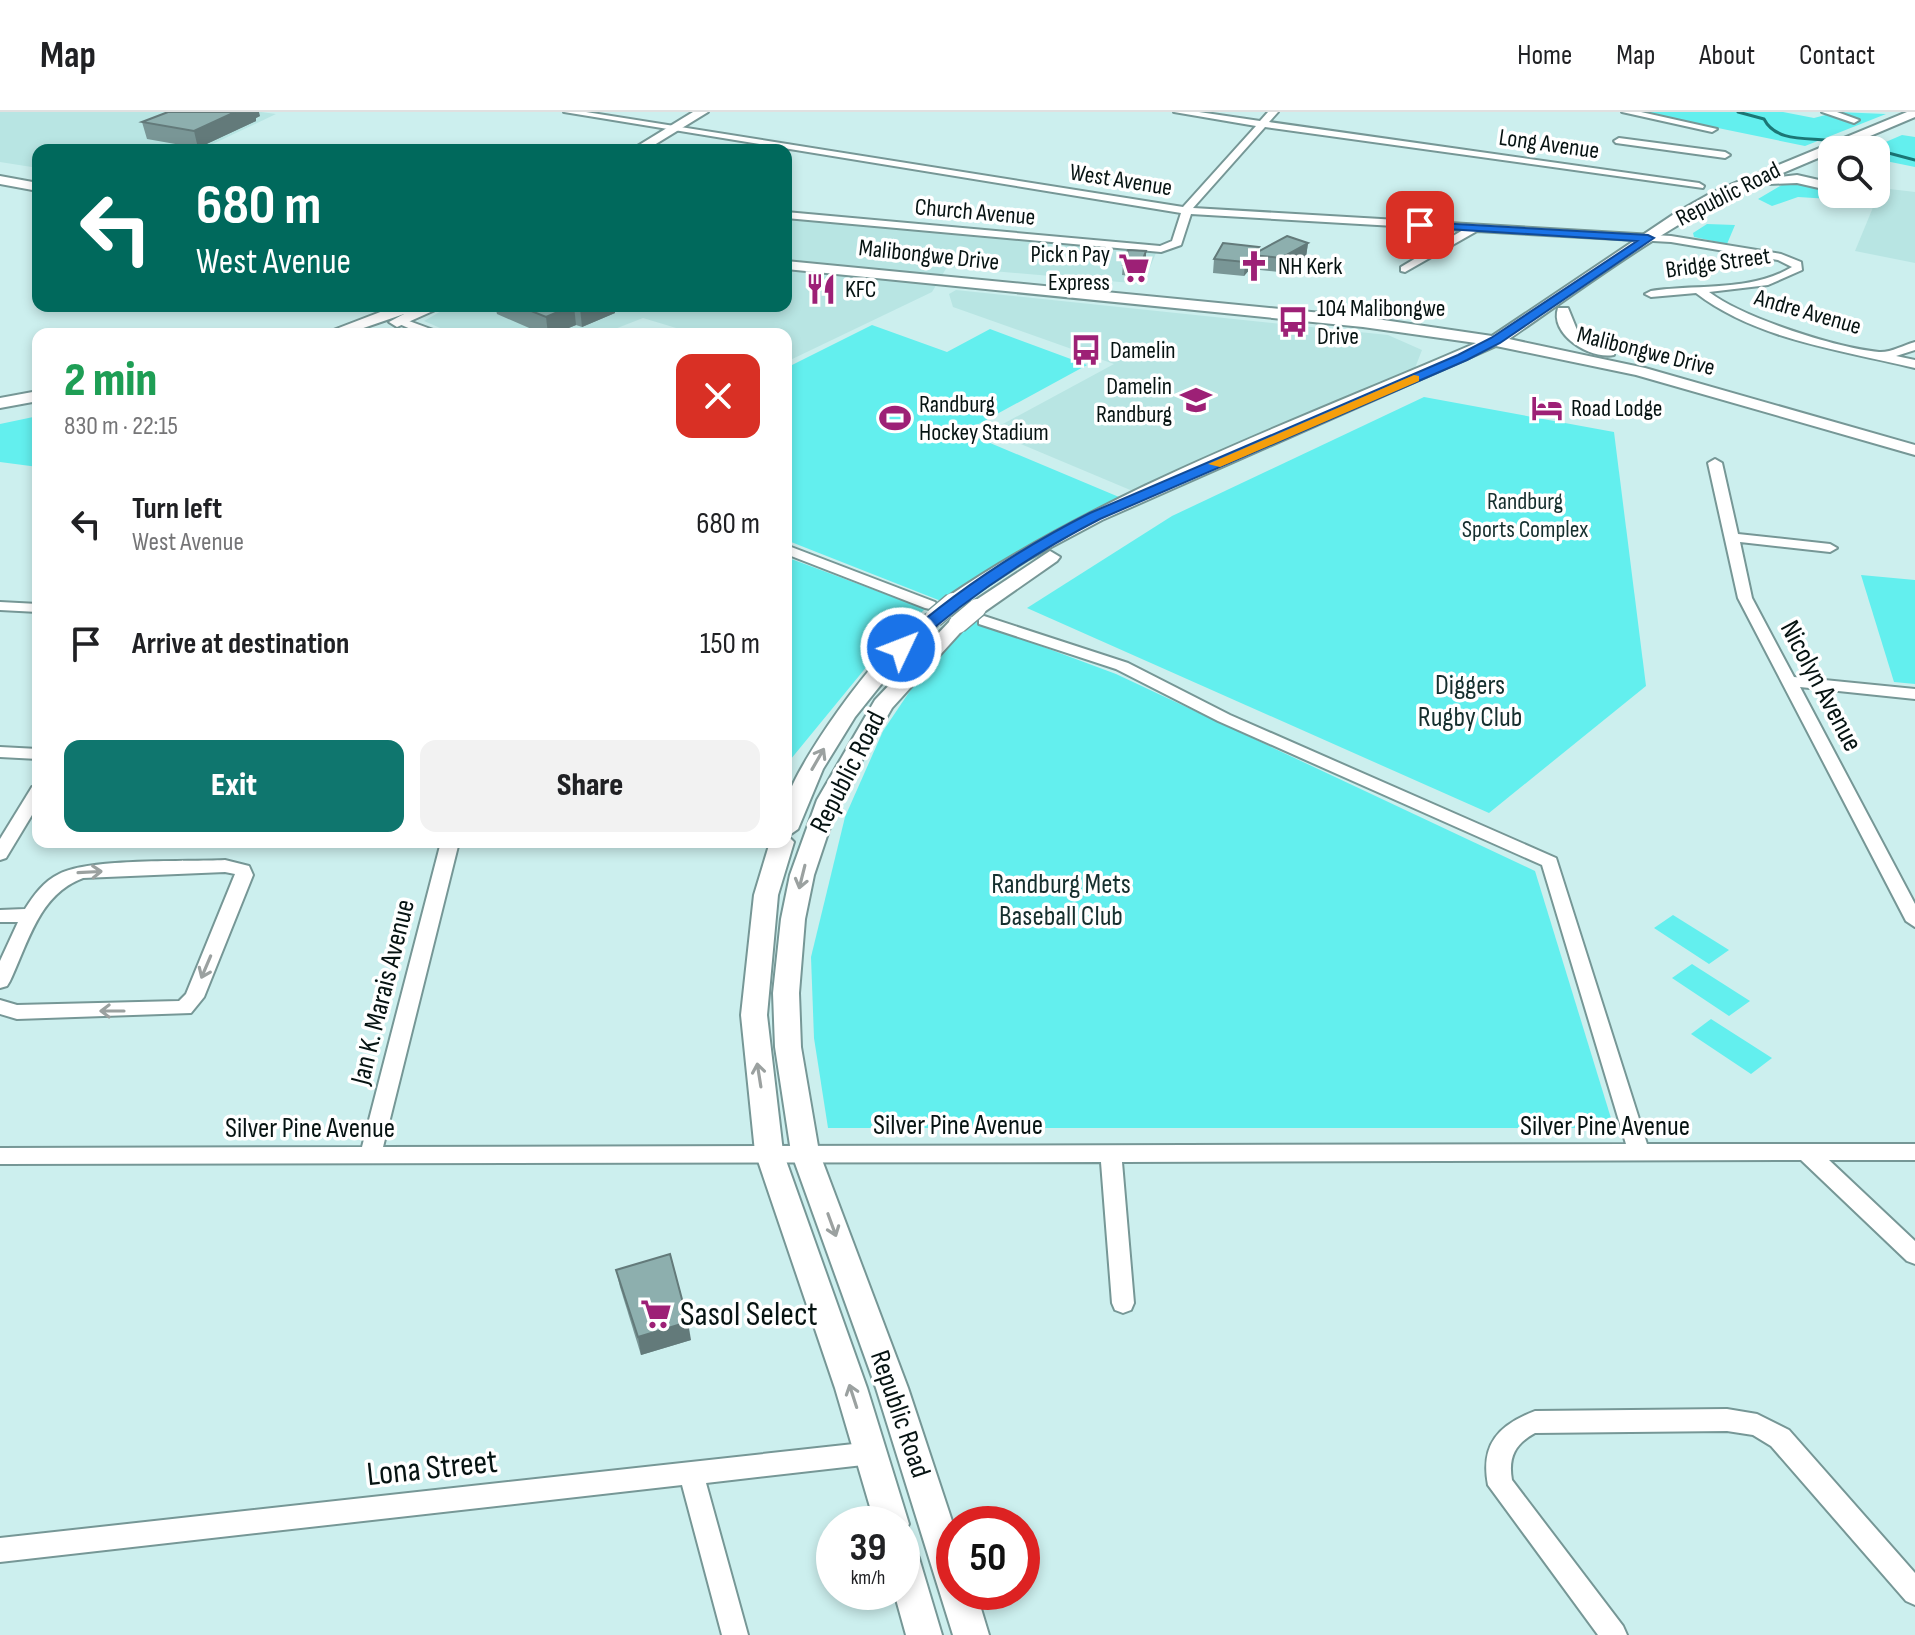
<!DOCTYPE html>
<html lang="en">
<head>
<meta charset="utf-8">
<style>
  :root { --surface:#fff; --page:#f2f2f2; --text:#202124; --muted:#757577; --line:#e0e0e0; --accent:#0f766e }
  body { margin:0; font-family:"Sofia Sans Condensed",sans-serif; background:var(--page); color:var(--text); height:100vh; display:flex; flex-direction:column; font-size:30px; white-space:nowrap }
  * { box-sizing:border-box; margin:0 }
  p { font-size:26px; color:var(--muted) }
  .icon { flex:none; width:44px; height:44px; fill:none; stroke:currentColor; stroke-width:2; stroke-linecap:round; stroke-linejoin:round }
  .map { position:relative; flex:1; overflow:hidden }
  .panel { position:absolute; left:32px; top:216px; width:760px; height:520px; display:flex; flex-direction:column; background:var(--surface); border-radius:16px; box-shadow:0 4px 12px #0003 }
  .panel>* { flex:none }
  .top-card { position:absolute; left:32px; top:32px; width:760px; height:168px; border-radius:16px; box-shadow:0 4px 12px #0003; background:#00695c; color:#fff; overflow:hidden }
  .buttons { position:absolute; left:1818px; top:24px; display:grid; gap:16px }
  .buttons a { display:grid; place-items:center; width:72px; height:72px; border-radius:16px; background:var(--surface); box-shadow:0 4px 12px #0003; font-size:40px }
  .speed { position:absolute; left:816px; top:1394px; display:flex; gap:16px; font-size:40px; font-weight:700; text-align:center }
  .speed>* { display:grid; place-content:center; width:104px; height:104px; border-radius:50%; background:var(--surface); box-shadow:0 4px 12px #0003; line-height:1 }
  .speed small { font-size:20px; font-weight:400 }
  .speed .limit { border:12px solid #d22; background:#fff; color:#111 }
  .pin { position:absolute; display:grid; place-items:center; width:68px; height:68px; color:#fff; margin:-34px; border-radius:16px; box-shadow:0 4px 12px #0006 }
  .me { position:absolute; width:88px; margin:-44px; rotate:47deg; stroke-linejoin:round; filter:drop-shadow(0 0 6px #0008) }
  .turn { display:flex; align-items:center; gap:28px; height:168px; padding:0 32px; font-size:36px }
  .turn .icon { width:104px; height:104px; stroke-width:2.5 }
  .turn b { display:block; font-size:56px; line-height:68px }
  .round { display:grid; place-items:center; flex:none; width:84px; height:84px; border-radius:16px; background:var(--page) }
  .summary { display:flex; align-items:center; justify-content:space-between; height:136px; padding:0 32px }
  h1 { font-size:48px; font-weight:800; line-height:60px; color:#1e9e55 }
  .action { display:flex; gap:16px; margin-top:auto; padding:16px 32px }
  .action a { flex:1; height:92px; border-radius:16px; background:var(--accent); color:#fff; font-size:32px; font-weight:800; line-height:92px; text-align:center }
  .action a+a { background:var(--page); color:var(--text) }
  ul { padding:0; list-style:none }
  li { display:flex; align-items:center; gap:24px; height:120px; padding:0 32px }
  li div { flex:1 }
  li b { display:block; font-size:30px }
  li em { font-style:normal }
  header { display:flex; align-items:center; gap:48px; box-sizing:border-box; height:112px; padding:0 40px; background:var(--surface); border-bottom:2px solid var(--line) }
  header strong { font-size:38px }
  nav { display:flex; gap:44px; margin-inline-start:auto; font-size:28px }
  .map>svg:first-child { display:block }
  .built { fill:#b8e5e3 }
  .green { fill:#63efee }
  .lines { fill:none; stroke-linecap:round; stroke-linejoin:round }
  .stream { stroke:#1b7675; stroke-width:3 }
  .street-casing { stroke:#769796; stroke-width:4 }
  .secondary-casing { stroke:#769796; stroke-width:4 }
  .street { fill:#fff; fill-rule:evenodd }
  .secondary { fill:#fff; fill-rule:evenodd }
  .secondary-bridge-casing { stroke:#769796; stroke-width:21; stroke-linecap:butt }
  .secondary-bridge { stroke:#fff; stroke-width:18 }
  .wall { fill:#799696 }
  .shaded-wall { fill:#637a7a }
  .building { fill:#8dafae; stroke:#637a7a; stroke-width:2 }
  .oneway { stroke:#9ba1a0 }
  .route { fill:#1a73e8; stroke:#114b97; stroke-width:2 }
  .slow { fill:#f59e0b }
  .labels { text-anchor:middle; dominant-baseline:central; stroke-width:7; stroke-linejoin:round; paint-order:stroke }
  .far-street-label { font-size:24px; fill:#061312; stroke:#fff }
  .far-poi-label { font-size:24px; fill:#061312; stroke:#fff; text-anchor:start }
  .far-park-label { font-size:24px; fill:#152f2e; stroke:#fff }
  .park-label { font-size:28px; fill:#152f2e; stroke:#fff }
  .street-label { font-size:28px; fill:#061312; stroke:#fff }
  .near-poi-label { font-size:34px; fill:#061312; stroke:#fff; text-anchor:start }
  .near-street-label { font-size:34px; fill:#061312; stroke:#fff }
</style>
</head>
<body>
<header>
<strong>Map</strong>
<nav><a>Home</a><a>Map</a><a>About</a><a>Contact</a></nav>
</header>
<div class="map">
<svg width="1915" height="1523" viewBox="0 0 1915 1523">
  <rect width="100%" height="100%" fill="#ccefee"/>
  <g class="built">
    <polygon points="0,0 261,0 276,2 200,38 38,38 38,56 0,50"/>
    <polygon points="1881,76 1915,80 1915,151 1855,139"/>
    <polygon points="786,105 1156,141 1143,172 947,155 932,180 786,250 786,222 696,222 643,206 602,222 454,222 424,209 450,194 786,194"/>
    <polygon points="956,178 1388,223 1422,238 1415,256 1135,380 990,319 1114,252 953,195 949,182"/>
  </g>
  <g class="green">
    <polygon points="1640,0 1783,0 1814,6 1837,0 1886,2 1805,34"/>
    <polygon points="1902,23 1915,25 1915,55 1876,47 1876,38 1867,38"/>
    <polygon points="1787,70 1832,79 1832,82 1862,89 1798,85 1772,94 1758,87"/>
    <polygon points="1707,112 1735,113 1727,132 1694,125 1693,121"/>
    <polygon points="872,213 947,240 990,217 1087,253 964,320 1119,385 941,489 786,428 786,256"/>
    <polygon points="1424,285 1614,320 1646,574 1489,701 1027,496 1172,404"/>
    <polygon points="38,304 38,355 0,350 0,312"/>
    <polygon points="786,445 925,497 877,542 786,653"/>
    <polygon points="1861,463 1915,468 1915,572 1894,570"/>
    <polygon points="974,509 1116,562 1535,759 1614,1016 828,1016 814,926 811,845 845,705 883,619 922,561"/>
    <polygon points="1673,803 1729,838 1709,852 1654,816"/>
    <polygon points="1692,852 1750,889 1729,904 1672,866"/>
    <polygon points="1711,907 1772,946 1751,962 1691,922"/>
  </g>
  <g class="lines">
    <g class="stream">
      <path d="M 1738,0 L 1764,7 C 1775,29 1804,26 1826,28"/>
      <polyline points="1866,35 1915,48"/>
    </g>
    <defs>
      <g id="street">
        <path d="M 564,0 L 586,0 L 1183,95 L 1256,14 L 1174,0 L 1199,0 L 1260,9 L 1268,0 L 1278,0 L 1269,10 L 1699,71 L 1704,74 L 1703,76 L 1265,15 L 1193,96 L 1671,124 L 1781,142 L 1801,150 L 1802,158 L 1768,173 L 1709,180 C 1743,206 1837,236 1879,240 C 1890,241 1904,233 1915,230 L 1915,238 L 1896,244 L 1915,248 L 1915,256 C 1842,238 1757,228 1696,181 L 1651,185 L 1645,182 L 1651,179 C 1697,172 1751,180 1792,155 L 1778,148 L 1671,130 L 1477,119 L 1405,160 L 1401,159 L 1401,155 L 1463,118 L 1191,102 L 1181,133 L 1161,140 L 786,106 L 786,100 L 1160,134 L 1172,129 L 1181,101 Z"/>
        <polygon points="1622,0 1641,0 1717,17 1712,20"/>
        <polygon points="1822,0 1837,0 1859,8 1854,11"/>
        <polygon points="1619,26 1725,40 1730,43 1725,46 1616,31 1614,29"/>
        <polygon points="401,206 436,219 438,222 422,222 397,211 397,207"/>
        <polygon points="1715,347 1722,351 1738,422 1830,432 1837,436 1830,440 1740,430 1752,486 1794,565 1915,577 1915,587 1800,575 1915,792 1915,815 1906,809 1738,486 1708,351"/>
        <polygon points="786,433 935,490 937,493 930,497 925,496 786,442"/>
        <polygon points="0,490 38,492 38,500 0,498"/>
        <polygon points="984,504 1128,551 1230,603 1556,746 1647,1032 1915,1032 1915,1048 1829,1048 1915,1129 1915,1152 1907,1149 1801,1048 1122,1050 1134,1191 1131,1198 1123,1201 1115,1198 1112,1191 1101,1050 0,1052 0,1036 362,1035 441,730 459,730 383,1035 1626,1032 1542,753 1218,609 1116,557 979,512 979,506"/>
        <polygon points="0,635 38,637 38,647 0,645"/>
        <polygon points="38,674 38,693 6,746 0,748 0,727 32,675"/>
        <path d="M 225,748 L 249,754 L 253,763 L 204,885 L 191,901 L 17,907 L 0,902 L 0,888 L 17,893 L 179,889 L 186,882 L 235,762 L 225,760 L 83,766 C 39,782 28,831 10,869 L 7,874 L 0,876 L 0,849 L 18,810 L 0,810 L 0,798 L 25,797 C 34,783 44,769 59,762 C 89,746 187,750 225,748 Z"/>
        <path d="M 1727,1297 L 1757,1302 L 1789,1318 L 1915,1461 L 1915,1493 L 1906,1489 L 1771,1334 L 1753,1323 L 1727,1319 L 1535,1321 C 1515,1332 1508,1345 1512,1368 L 1623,1514 L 1627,1523 L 1598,1523 L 1488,1373 C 1480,1332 1499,1313 1535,1299 Z"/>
        <polygon points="872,1330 881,1333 884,1341 881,1349 872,1352 706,1371 748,1523 722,1523 682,1373 0,1450 0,1426"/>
      </g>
      <g id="secondary">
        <polygon points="693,0 708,0 646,38 631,38"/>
        <path d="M 1907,0 L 1915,0 L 1915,5 L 1771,66 L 1797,63 L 1832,71 L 1832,79 L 1797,71 L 1769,72 L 1769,67 C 1675,106 1593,169 1509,227 L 1645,256 L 1915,333 L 1915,343 L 1636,263 L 1496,234 L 1102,408 L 1027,448 L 953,496 L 943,490 L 946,486 C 1105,377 1299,308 1476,231 L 1363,215 L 786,157 L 786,149 L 1363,205 L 1492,224 L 1674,102 L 1713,80 Z"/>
        <polygon points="0,64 38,71 38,79 0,72"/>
        <polygon points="396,194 444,194 397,215 389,210 404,202 346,222 323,222"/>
        <path d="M 1558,196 L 1568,196 L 1577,218 L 1614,237 L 1614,243 C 1590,248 1549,222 1558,196 Z"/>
        <polygon points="38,279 38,289 0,296 0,286"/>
        <polygon points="1050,439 1060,445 1057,449 984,500 970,500 967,496 970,492"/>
        <path d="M 934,500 L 944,506 L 895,555 L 855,605 L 823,657 L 798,717 L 788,724 L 794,730 L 778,783 L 767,903 L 783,1040 L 867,1276 L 909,1412 L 902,1424 L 902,1412 L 875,1412 L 835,1276 L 755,1040 L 741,903 L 754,783 L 770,730 L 786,730 C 786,717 783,699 787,687 C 798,648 896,509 934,500 Z"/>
        <polygon points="958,506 968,512 892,596 839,688 814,763 805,807 799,881 801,935 819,1040 908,1276 954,1415 954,1480 976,1480 989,1523 953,1523 876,1276 791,1040 775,935 773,881 781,807 790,763 817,688 875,588 951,508"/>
        <polygon points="902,1430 914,1435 919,1446 942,1523 906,1523 894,1480 902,1480"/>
      </g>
    </defs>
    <use href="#street" class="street-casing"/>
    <use href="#secondary" class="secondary-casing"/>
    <use href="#street" class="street"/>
    <use href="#secondary" class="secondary"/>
    <defs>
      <g id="secondary-bridge">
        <polyline points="934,506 953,490"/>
        <polyline points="958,512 977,496"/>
      </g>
    </defs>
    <use href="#secondary-bridge" class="secondary-bridge-casing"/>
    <use href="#secondary-bridge" class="secondary-bridge"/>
  </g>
  <g class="wall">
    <polygon points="260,4 256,6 256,9 198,36 147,27 142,10"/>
    <polygon points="1308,131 1306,145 1279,160 1250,157 1244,164 1213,161 1214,147"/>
    <polygon points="1146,139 1146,148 1139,165 1122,163 1123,153"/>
    <polygon points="488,194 614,194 615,201 582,215 576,213 554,222 543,222 497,202 496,198"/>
    <polygon points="616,1158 691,1228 641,1243 620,1175"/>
  </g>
  <g class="shaded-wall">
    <polygon points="235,0 259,0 260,4 256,6 256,9 198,36 194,19"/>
    <polygon points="1308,131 1306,145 1279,160 1281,146"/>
    <polygon points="1259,135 1258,144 1252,143 1250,157 1244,164 1245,150"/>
    <polygon points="1146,139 1146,148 1139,165 1140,155"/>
    <polygon points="574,194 576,213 554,222 548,222 546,205"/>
    <polygon points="584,194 614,194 615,201 582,215 580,196"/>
    <polygon points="688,1210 691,1228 641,1243 638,1225"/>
  </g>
  <g class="building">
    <polygon points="168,0 235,0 194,19 142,10"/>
    <polygon points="1287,124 1308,131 1281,146 1252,143"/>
    <polygon points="1223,131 1259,135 1245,150 1214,147"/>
    <polygon points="1128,138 1146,139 1140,155 1123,153"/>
    <polygon points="519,194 572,194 546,205"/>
    <polygon points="670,1142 688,1210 638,1225 616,1158"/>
  </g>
  <defs><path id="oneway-shaft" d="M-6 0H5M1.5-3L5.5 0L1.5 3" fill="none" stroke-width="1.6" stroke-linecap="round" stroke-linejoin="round" transform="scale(2)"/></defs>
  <g class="oneway">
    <use href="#oneway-shaft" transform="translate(818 647) rotate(-60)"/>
    <use href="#oneway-shaft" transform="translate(90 760) rotate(-3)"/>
    <use href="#oneway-shaft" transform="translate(802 765) rotate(104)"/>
    <use href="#oneway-shaft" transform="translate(206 855) rotate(113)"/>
    <use href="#oneway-shaft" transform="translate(112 899) rotate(180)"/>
    <use href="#oneway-shaft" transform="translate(759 963) rotate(-99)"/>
    <use href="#oneway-shaft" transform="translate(832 1113) rotate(70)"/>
    <use href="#oneway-shaft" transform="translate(853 1284) rotate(-108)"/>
  </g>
  <path class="route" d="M 1420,110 L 1648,123 L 1654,126 L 1500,231 L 1467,248 L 1100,407 C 1030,443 966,486 907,539 L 896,539 L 896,532 C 955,479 1019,437 1090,401 L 1458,243 L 1491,226 L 1637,129 L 1416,115 Z"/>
  <polygon class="slow" points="1414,263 1419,264 1419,269 1220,355 1208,352"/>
  <defs>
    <symbol id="church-bare" viewBox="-9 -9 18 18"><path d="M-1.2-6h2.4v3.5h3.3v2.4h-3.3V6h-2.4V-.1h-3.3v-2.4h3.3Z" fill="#9d2076" stroke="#fff" stroke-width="2.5" paint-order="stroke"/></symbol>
    <symbol id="supermarket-bare" viewBox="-9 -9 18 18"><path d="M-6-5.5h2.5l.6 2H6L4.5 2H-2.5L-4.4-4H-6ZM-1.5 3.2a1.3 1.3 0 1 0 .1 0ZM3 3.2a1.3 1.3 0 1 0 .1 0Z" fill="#9d2076" stroke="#fff" stroke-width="2.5" paint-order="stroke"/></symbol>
    <symbol id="restaurant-bare" viewBox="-9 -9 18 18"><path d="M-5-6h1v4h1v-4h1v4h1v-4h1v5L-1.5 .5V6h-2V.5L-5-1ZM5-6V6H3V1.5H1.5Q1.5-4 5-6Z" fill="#9d2076" stroke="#fff" stroke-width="2.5" paint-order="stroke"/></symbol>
    <symbol id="bus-bare" viewBox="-9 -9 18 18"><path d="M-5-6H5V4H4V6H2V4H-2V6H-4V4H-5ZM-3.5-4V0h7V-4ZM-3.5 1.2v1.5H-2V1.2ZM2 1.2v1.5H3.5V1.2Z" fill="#9d2076" stroke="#fff" stroke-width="2.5" paint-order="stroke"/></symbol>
    <symbol id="school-bare" viewBox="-9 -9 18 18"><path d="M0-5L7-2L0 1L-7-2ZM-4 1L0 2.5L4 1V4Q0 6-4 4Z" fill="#9d2076" stroke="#fff" stroke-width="2.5" paint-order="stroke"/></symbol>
    <symbol id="hotel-bare" viewBox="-9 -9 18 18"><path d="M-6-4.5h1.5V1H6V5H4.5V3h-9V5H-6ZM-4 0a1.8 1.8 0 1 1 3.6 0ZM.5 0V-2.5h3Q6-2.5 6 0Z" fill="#9d2076" stroke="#fff" stroke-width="2.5" paint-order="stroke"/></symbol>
    <symbol id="stadium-bare" viewBox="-9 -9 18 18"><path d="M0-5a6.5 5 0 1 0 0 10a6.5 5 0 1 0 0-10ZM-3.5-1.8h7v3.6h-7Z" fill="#9d2076" stroke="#fff" stroke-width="2.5" paint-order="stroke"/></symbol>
  </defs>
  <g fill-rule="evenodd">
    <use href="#church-bare" x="1232" y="132" width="44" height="44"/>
    <use href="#supermarket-bare" x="1112" y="134" width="44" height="44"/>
    <use href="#restaurant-bare" x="799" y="155" width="44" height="44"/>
    <use href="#bus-bare" x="1271" y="188" width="44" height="44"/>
    <use href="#bus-bare" x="1064" y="216" width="44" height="44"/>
    <use href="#school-bare" x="1174" y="266" width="44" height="44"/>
    <use href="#hotel-bare" x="1525" y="274" width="44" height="44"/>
    <use href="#stadium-bare" x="873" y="284" width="44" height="44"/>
    <use href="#supermarket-bare" x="634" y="1180" width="44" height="44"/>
  </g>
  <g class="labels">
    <g class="far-street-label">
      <text transform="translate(1549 32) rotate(8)">Long Avenue</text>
      <text transform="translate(1121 68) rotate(9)">West Avenue</text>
      <text transform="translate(1728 82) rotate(-27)">Republic Road</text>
      <text transform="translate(975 100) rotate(5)">Church Avenue</text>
      <text transform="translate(929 143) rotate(6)">Malibongwe Drive</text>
      <text transform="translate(1718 151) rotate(-8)">Bridge Street</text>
      <text transform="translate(1808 200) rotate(16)">Andre Avenue</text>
      <text transform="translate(1646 239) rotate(14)">Malibongwe Drive</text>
    </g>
    <g class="far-poi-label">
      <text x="1110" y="142" text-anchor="end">Pick n Pay<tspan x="1110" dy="28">Express</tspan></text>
      <text x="1278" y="154">NH Kerk</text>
      <text x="845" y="177">KFC</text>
      <text x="1317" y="196">104 Malibongwe<tspan x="1317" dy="28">Drive</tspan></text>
      <text x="1110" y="238">Damelin</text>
      <text x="1172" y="274" text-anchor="end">Damelin<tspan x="1172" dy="28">Randburg</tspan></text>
      <text x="919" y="292">Randburg<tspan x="919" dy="28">Hockey Stadium</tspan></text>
      <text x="1571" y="296">Road Lodge</text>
    </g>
    <g class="far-park-label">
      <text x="1525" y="389">Randburg<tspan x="1525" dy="28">Sports Complex</tspan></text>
    </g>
    <g class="park-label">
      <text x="1470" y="573">Diggers<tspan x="1470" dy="32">Rugby Club</tspan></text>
      <text x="1061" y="772">Randburg Mets<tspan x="1061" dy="32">Baseball Club</tspan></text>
    </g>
    <g class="street-label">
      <text transform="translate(1821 574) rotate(62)">Nicolyn Avenue</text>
      <text transform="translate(848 660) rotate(-63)">Republic Road</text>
      <text transform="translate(383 880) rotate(-76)">Jan K. Marais Avenue</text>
      <text x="958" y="1013">Silver Pine Avenue</text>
      <text x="1605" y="1014">Silver Pine Avenue</text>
      <text x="310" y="1016">Silver Pine Avenue</text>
      <text transform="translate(900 1302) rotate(71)">Republic Road</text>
    </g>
    <g class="near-poi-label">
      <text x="680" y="1202">Sasol Select</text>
    </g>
    <g class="near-street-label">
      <text transform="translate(432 1356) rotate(-6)">Lona Street</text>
    </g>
  </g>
</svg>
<div class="buttons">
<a><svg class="icon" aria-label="search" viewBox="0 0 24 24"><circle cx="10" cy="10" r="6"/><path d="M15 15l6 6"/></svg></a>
</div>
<div class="speed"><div>39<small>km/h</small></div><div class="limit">50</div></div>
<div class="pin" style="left:1420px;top:113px;background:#d93025"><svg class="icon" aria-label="arrive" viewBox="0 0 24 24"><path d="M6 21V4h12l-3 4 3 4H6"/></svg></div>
<svg class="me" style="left:901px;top:536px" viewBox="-20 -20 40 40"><circle r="17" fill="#1a73e8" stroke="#fff" stroke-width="3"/><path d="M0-11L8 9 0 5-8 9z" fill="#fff"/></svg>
<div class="top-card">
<div class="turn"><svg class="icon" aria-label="left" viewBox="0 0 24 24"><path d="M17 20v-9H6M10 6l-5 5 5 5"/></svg><div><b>680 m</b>West Avenue</div></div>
</div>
<section class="panel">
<div class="summary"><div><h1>2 min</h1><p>830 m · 22:15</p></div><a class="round" style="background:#d93025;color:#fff"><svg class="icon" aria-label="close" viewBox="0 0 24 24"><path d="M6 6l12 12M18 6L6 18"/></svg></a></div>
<ul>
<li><svg class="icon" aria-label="left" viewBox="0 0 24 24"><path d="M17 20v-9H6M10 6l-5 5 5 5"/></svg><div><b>Turn left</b><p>West Avenue</p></div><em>680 m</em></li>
<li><svg class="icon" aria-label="arrive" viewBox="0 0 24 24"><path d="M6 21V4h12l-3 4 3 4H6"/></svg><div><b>Arrive at destination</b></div><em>150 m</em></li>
</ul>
<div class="action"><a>Exit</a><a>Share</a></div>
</section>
</div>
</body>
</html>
